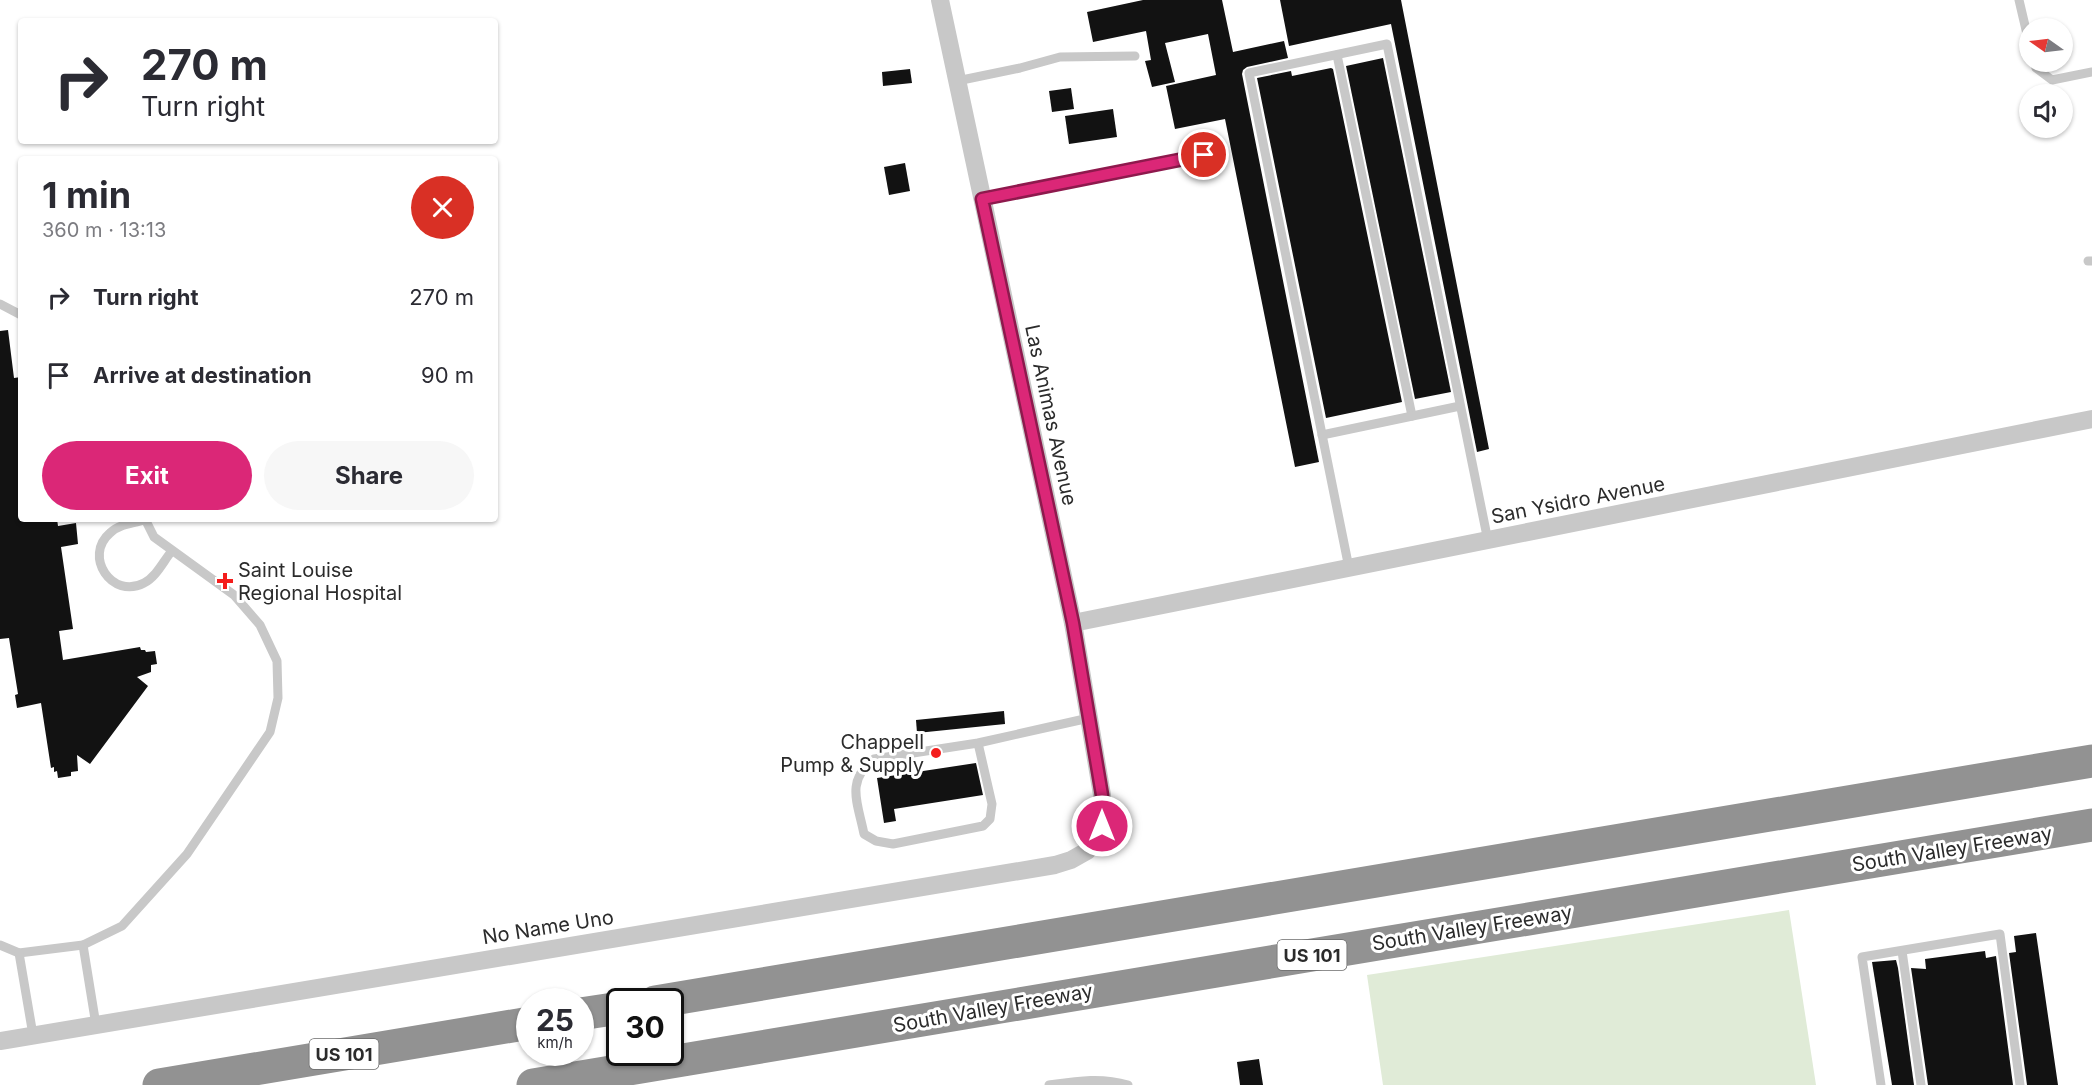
<!DOCTYPE html>
<html lang="en">
<head>
<meta charset="utf-8">
<style>
  :root { --surface:#fff; --page:#f7f7f7; --text:#2b2b33; --muted:#7c7c81; --accent:#db2777 }
  body { margin:0; font-family:Inter,sans-serif; background:var(--page); color:var(--text); height:100vh; display:flex; flex-direction:column; font-size:22px; white-space:nowrap }
  * { box-sizing:border-box; margin:0 }
  p { font-size:20px; color:var(--muted) }
  .icon { flex:none; width:33px; height:33px; fill:none; stroke:currentColor; stroke-width:2; stroke-linecap:round; stroke-linejoin:round }
  .map { position:relative; flex:1; overflow:hidden }
  .side { position:absolute; left:18px; top:156px; width:480px; height:366px; display:flex; flex-direction:column; background:var(--surface); border-radius:6px; box-shadow:0 2px 4px #0004 }
  .side>* { flex:none }
  .top-card { position:absolute; left:18px; top:18px; width:480px; height:126px; border-radius:6px; box-shadow:0 2px 4px #0004; background:#fff; color:var(--text); overflow:hidden }
  .needle { width:39px; rotate:284deg }
  .buttons { position:absolute; left:2019px; top:18px; display:grid; gap:12px }
  .buttons a { display:grid; place-items:center; width:54px; height:54px; border-radius:50%; background:var(--surface); box-shadow:0 2px 4px #0004; font-size:30px }
  .speed { position:absolute; left:516px; top:988px; display:flex; gap:12px; font-size:30px; font-weight:700; text-align:center }
  .speed>* { display:grid; place-content:center; width:78px; height:78px; border-radius:50%; background:var(--surface); box-shadow:0 2px 4px #0004; line-height:1 }
  .speed small { font-size:15px; font-weight:400 }
  .speed .limit { border:3px solid #111; border-radius:9px; background:#fff; color:#111 }
  .pin { position:absolute; display:grid; place-items:center; width:51px; height:51px; color:#fff; margin:-26px; border:3px solid #fff; border-radius:50%; box-shadow:0 2px 6px #0007 }
  .me { position:absolute; width:66px; margin:-33px; rotate:0deg; stroke-linejoin:round; filter:drop-shadow(0 0 4px #0008) }
  .turn { display:flex; align-items:center; gap:21px; height:126px; padding:0 24px; font-size:27px }
  .turn .icon { width:78px; height:78px; stroke-width:2.5 }
  .turn b { display:block; font-size:42px; line-height:51px }
  .round { display:grid; place-items:center; flex:none; width:63px; height:63px; border-radius:32px; background:var(--page) }
  .head { display:flex; align-items:center; justify-content:space-between; height:102px; padding:0 24px }
  h1 { font-size:36px; font-weight:700; line-height:45px }
  .button { display:flex; gap:12px; margin-top:auto; padding:12px 24px }
  .button a { flex:1; height:69px; border-radius:36px; background:var(--accent); color:#fff; font-size:24px; font-weight:700; line-height:69px; text-align:center }
  .button a+a { background:var(--page); color:var(--text) }
  ul { padding:0; list-style:none }
  li { display:flex; align-items:center; gap:18px; height:78px; padding:0 24px }
  li div { flex:1 }
  li b { display:block; font-size:22px }
  li em { font-style:normal }
  .map>svg:first-child { display:block }
  .green { fill:#e0ebd7 }
  .building { fill:#121212 }
  .lines { fill:none; stroke-linecap:round; stroke-linejoin:round }
  .lane { stroke:#c8c8c8; stroke-width:9 }
  .street { stroke:#c8c8c8; stroke-width:18 }
  .highway { stroke:#929292; stroke-width:33 }
  .route-casing { stroke:#8e194d; stroke-width:15 }
  .route { stroke:#db2777; stroke-width:10 }
  .poi-dot { fill:#f41d1c; stroke:#fff; stroke-width:2 }
  .labels { text-anchor:middle; dominant-baseline:central; stroke-width:6; stroke-linejoin:round; paint-order:stroke }
  .shield { fill:#fff; stroke:#6b6b6b; stroke-width:1.5 }
  .shield-label { font-size:18px; font-weight:bold; fill:#2b2b2b }
  .street-label { font-size:20px; fill:#2b2b2b; stroke:#fff }
  .poi-label { font-size:20px; fill:#2b2b2b; stroke:#fff; text-anchor:start }
</style>
</head>
<body>
<div class="map">
<svg width="2092" height="1085" viewBox="0 0 2092 1085">
  <rect width="100%" height="100%" fill="#fff"/>
  <polygon class="green" points="1789,910 1816,1085 1383,1085 1367,975"/>
  <g class="building">
    <polygon points="1143,0 1222,0 1233,52 1284,41 1288,58 1247,67 1243,70 1242,74 1319,462 1295,467 1225,119 1175,129 1166,86 1216,75 1208,34 1165,43 1175,82 1152,87 1145,61 1151,60 1146,31 1093,42 1087,12"/>
    <polygon points="1280,0 1401,0 1489,449 1477,452 1391,24 1289,46"/>
    <polygon points="1383,58 1451,392 1415,399 1346,66"/>
    <polygon points="1331,68 1333,69 1402,402 1326,418 1257,78 1291,71 1292,76"/>
    <polygon points="910,69 912,83 883,86 882,72"/>
    <polygon points="1071,88 1074,109 1052,112 1049,91"/>
    <polygon points="1113,109 1117,137 1069,144 1065,116"/>
    <polygon points="905,163 910,191 889,195 884,167"/>
    <polygon points="8,330 14,378 21,377 21,519 57,519 58,526 76,523 78,544 61,547 73,629 59,631 63,660 140,647 141,650 145,650 146,652 155,651 157,664 151,665 151,672 137,677 148,686 90,764 77,755 78,771 71,772 71,776 58,778 57,771 54,772 54,767 51,768 41,703 17,708 15,695 18,694 9,638 0,639 0,331"/>
    <polygon points="1004,711 1005,724 917,733 916,720"/>
    <polygon points="976,763 983,795 894,809 896,821 884,823 877,778"/>
    <polygon points="2036,933 2058,1085 2027,1085 2009,953 2016,952 2014,936"/>
    <polygon points="1985,951 1986,958 1996,956 2013,1085 1928,1085 1911,968 1926,969 1925,959"/>
    <polygon points="1896,960 1898,968 1914,1085 1892,1085 1872,962"/>
    <polygon points="1259,1059 1263,1085 1240,1085 1237,1062"/>
  </g>
  <g class="lines">
    <g class="lane">
      <polyline points="2019,0 2030,47"/>
      <polyline points="1337,55 1412,416"/>
      <polyline points="2034,62 2036,68 2052,80 2092,72"/>
      <polyline points="957,81 1020,68 1060,57 1135,56"/>
      <polyline points="982,199 1204,155"/>
      <polyline points="2088,261 2092,261"/>
      <polyline points="0,304 21,315"/>
      <polyline points="1322,435 1460,406"/>
      <path d="M 145,520 C 133,523 119,524 110,533 C 83,556 112,600 144,583 C 156,577 163,562 171,552"/>
      <polyline points="1349,568 1249,73 1387,44 1488,541"/>
      <path d="M 978,743 L 992,804 L 990,819 L 983,826 L 893,844 L 876,841 L 864,834 C 858,803 845,781 874,759 L 978,743 L 1089,718"/>
      <polyline points="0,945 19,953 83,945 122,926 187,854 270,732 278,698 277,661 260,625 234,595 154,537 145,519"/>
      <polyline points="83,945 96,1025"/>
      <polyline points="1902,951 1921,1085"/>
      <polyline points="19,953 33,1035"/>
      <path d="M 1049,1085 C 1077,1081 1101,1077 1128,1085"/>
      <polyline points="1881,1085 1862,957 2000,934 2020,1085"/>
    </g>
    <g class="street">
      <polyline points="1073,623 2092,419"/>
      <polyline points="0,1041 1055,865 1071,860 1087,851 1097,840 1102,826 1102,795 1073,623 940,0"/>
    </g>
    <g class="highway">
      <polyline points="655,1002 2092,761"/>
      <polyline points="580,1014 620,1008"/>
      <polyline points="159,1085 530,1023"/>
      <polyline points="533,1085 2092,825"/>
    </g>
  </g>
  <g class="lines">
    <defs>
      <polyline id="route" points="1102,826 1102,795 1073,623 982,199 1204,155"/>
    </defs>
    <use href="#route" class="route-casing"/>
    <use href="#route" class="route"/>
  </g>
  <g class="poi-dot">
    <path d="M222 572h6v6h6v6h-6v6h-6v-6h-6v-6h6z"/>
    <circle cx="936" cy="753" r="6"/>
  </g>
  <g class="labels">
    <g class="shield">
      <rect x="1277.5" y="940" width="69" height="30" rx="4.5"/>
      <rect x="309.5" y="1039" width="69" height="30" rx="4.5"/>
    </g>
    <g class="shield-label">
      <text x="1312" y="955">US 101</text>
      <text x="344" y="1054">US 101</text>
    </g>
    <g class="street-label">
      <text transform="translate(1051 415) rotate(78)">Las Animas Avenue</text>
      <text transform="translate(1578 500) rotate(-11)">San Ysidro Avenue</text>
      <text transform="translate(1952 849) rotate(-9)">South Valley Freeway</text>
      <text transform="translate(548 927) rotate(-9)">No Name Uno</text>
      <text transform="translate(1472 928) rotate(-9)">South Valley Freeway</text>
      <text transform="translate(993 1008) rotate(-10)">South Valley Freeway</text>
    </g>
    <g class="poi-label">
      <text x="238" y="570">Saint Louise<tspan x="238" dy="23">Regional Hospital</tspan></text>
      <text x="924" y="742" text-anchor="end">Chappell<tspan x="924" dy="23">Pump &amp; Supply</tspan></text>
    </g>
  </g>
</svg>
<div class="buttons">
<a><svg class="needle" viewBox="-14 -14 28 28"><path d="M0-13l5 13h-10z" fill="#e53935"/><path d="M0 13l5-13h-10z" fill="#7c7c81"/></svg></a>
<a><svg class="icon" aria-label="sound" viewBox="0 0 24 24"><path d="M4 9h4l5-4v14l-5-4H4zM17 9q2 3 0 6"/></svg></a>
</div>
<div class="speed"><div>25<small>km/h</small></div><div class="limit">30</div></div>
<div class="pin" style="left:1204px;top:155px;background:#d93025"><svg class="icon" aria-label="arrive" viewBox="0 0 24 24"><path d="M6 21V4h12l-3 4 3 4H6"/></svg></div>
<svg class="me" style="left:1102px;top:826px" viewBox="-20 -20 40 40"><circle r="17" fill="#db2777" stroke="#fff" stroke-width="3"/><path d="M0-11L8 9 0 5-8 9z" fill="#fff"/></svg>
<div class="top-card">
<div class="turn"><svg class="icon" aria-label="right" viewBox="0 0 24 24"><path d="M7 20v-9h11M14 6l5 5-5 5"/></svg><div><b>270 m</b>Turn right</div></div>
</div>
<section class="side">
<div class="head"><div><h1>1 min</h1><p>360 m · 13:13</p></div><a class="round" style="background:#d93025;color:#fff"><svg class="icon" aria-label="close" viewBox="0 0 24 24"><path d="M6 6l12 12M18 6L6 18"/></svg></a></div>
<ul>
<li><svg class="icon" aria-label="right" viewBox="0 0 24 24"><path d="M7 20v-9h11M14 6l5 5-5 5"/></svg><div><b>Turn right</b></div><em>270 m</em></li>
<li><svg class="icon" aria-label="arrive" viewBox="0 0 24 24"><path d="M6 21V4h12l-3 4 3 4H6"/></svg><div><b>Arrive at destination</b></div><em>90 m</em></li>
</ul>
<div class="button"><a>Exit</a><a>Share</a></div>
</section>
</div>
</body>
</html>
